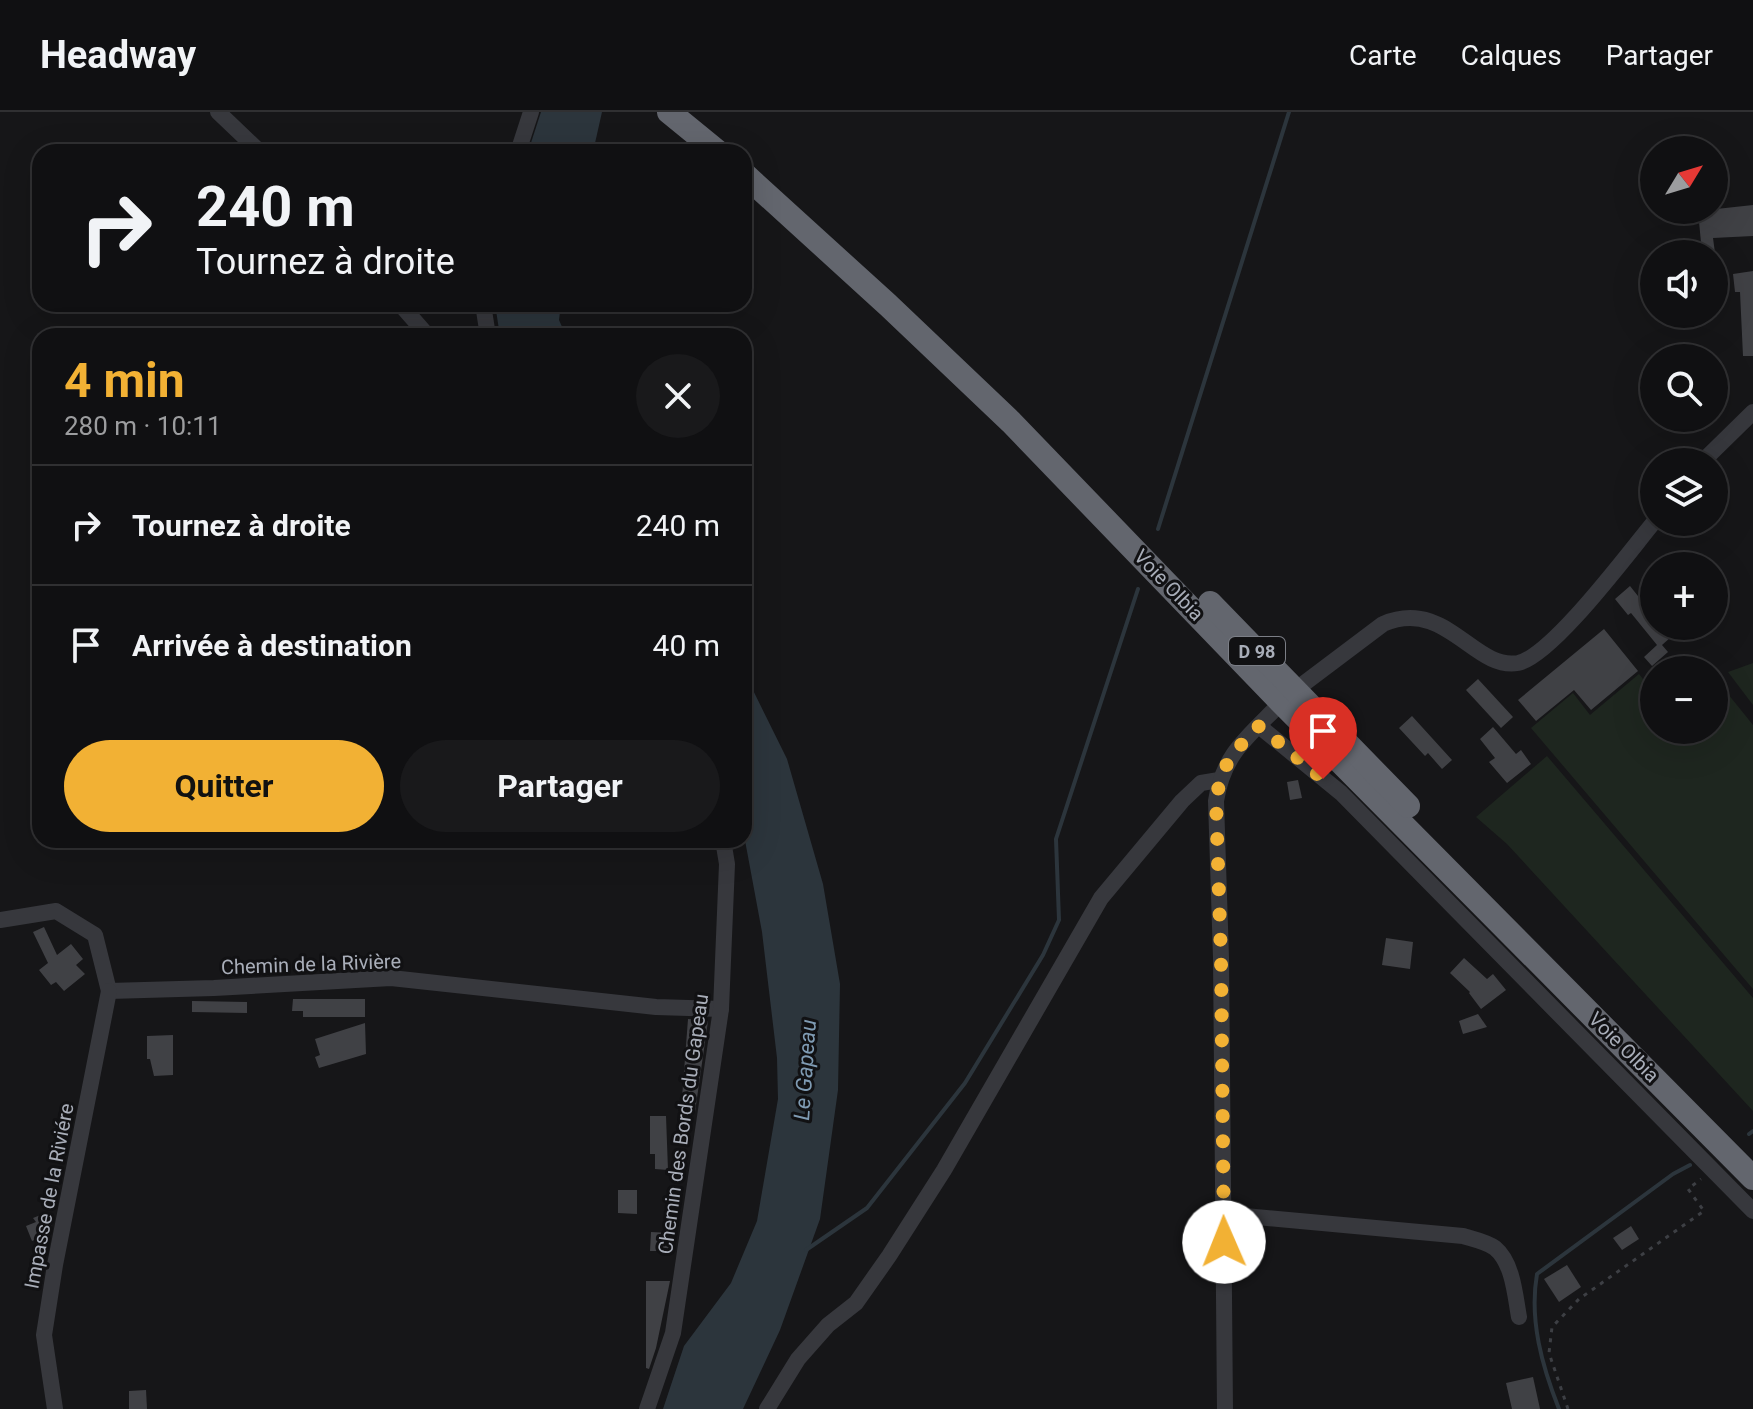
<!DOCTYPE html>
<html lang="fr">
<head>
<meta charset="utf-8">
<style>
  :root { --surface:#101012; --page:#19191b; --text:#f1f3f6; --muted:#9c9d9f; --line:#303032; --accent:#f2b134 }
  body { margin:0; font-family:Roboto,sans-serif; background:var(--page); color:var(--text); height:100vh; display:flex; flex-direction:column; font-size:30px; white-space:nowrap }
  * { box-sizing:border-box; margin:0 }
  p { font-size:26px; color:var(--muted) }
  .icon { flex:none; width:44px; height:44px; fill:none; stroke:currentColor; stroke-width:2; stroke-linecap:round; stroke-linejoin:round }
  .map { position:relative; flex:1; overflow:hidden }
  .drawer { position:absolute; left:32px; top:216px; width:720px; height:520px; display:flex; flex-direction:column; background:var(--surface); border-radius:24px; box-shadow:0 8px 32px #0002,0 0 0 2px var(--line) }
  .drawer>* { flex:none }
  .top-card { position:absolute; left:32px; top:32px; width:720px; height:168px; border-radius:24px; box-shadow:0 8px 32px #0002,0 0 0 2px var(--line); background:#101012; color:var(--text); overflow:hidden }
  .needle { width:52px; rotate:52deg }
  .buttons { position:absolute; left:1640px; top:24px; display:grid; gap:16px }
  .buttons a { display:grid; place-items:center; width:88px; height:88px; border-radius:50%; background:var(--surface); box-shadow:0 8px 32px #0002,0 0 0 2px var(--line); font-size:40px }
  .pin { position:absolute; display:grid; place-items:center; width:68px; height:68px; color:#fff; margin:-82px -34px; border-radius:50% 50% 50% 0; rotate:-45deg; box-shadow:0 0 8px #0007 }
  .pin .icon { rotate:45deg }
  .me { position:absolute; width:88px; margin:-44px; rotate:359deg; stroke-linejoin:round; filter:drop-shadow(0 0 6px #0008) }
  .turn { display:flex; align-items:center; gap:28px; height:168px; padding:0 32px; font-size:36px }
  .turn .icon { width:104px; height:104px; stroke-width:2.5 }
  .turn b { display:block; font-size:56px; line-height:68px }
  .round { display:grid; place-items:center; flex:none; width:84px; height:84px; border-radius:42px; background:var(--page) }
  .summary { display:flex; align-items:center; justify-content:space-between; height:136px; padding:0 32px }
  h1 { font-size:48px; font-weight:700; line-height:60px; color:var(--accent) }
  .primary-button { display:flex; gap:16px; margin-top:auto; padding:16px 32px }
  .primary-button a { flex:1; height:92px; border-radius:48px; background:var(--accent); color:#111; font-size:32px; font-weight:700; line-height:92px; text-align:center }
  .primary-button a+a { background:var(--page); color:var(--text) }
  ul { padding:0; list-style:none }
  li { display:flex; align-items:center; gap:24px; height:120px; padding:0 32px; border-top:2px solid var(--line) }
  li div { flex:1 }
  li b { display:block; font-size:30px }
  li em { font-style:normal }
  header { display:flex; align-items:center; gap:48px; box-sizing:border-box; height:112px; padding:0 40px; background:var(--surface); border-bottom:2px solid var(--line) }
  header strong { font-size:38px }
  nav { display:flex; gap:44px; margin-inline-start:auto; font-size:28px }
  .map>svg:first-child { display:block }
  .green { fill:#1e261f }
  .water { fill:#2c353c }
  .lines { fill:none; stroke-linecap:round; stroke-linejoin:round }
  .stream { stroke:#2c353c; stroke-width:4 }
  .building { fill:#404145 }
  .path { stroke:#3d3f44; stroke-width:3; stroke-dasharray:4 6; stroke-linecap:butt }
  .minor { stroke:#37383d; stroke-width:16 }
  .highway { stroke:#63666e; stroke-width:24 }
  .route { stroke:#f2b134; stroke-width:14; stroke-dasharray:0 25.2 }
  .labels { text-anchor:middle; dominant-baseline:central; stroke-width:6; stroke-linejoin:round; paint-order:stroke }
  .shield { fill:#111113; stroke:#7b7e86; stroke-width:2 }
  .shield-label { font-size:18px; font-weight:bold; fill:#a8adb8 }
  .street-label { font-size:20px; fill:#a8adb8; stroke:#111113 }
  .water-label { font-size:22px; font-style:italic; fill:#7f9bb3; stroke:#111113 }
</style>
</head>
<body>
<header>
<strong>Headway</strong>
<nav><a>Carte</a><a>Calques</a><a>Partager</a></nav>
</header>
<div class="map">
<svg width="1753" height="1297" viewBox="0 0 1753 1297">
  <rect width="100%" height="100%" fill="#161618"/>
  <g class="green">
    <polygon points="1753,551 1753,593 1728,560"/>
    <polygon points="1639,562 1654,581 1654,618 1714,618 1714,593 1728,582 1753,613 1753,877 1531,616 1573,581 1590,603"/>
    <polygon points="1547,644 1753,886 1753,999 1507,732 1476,705"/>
  </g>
  <g class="water">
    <polygon points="541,0 602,0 593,40 528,40"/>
    <polygon points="495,192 561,192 559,208 566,224 500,224"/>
    <polygon points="744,560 787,647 823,772 840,872 838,978 820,1107 780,1218 743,1297 663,1297 684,1234 731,1171 757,1109 778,987 777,946 762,820 744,723"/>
  </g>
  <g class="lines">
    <g class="stream">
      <polyline points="1158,417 1289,0"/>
      <polyline points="1749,1022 1753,1019"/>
      <polyline points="806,1138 867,1096 965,971 1043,843 1059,808 1056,727 1138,477"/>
      <path d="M 1559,1297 C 1542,1254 1529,1208 1537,1162 L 1673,1062 L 1690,1053"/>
    </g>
  </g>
  <g class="building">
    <polygon points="1753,93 1753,124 1713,126 1715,141 1702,141 1698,99"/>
    <polygon points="1753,159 1753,244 1743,244 1740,180 1735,180 1733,162"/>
    <polygon points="1630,474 1654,504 1654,514 1662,514 1671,525 1662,533 1668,540 1652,554 1644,545 1657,533 1631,501 1628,503 1615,487"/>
    <polygon points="1604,517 1638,559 1591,598 1574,578 1536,609 1518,588"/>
    <polygon points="1478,567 1513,605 1501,616 1466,578"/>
    <polygon points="1412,604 1452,648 1442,657 1428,641 1425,644 1399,616"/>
    <polygon points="1493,615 1516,642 1521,638 1531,652 1507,671 1489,650 1495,646 1480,627"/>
    <polygon points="1298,668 1302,686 1290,688 1287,670"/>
    <polygon points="44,815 57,843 71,832 83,847 76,853 85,862 64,879 56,870 51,873 39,858 48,851 33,820"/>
    <polygon points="1386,826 1413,830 1410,857 1382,853"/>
    <polygon points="1464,846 1487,867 1493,862 1506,878 1481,897 1469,881 1470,880 1450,861"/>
    <polygon points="293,887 365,887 365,905 303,905 303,899 292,899"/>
    <polygon points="192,889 247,890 247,901 192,900"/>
    <polygon points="1478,902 1487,915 1463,922 1459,909"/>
    <polygon points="688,907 708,909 695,1000 681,999"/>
    <polygon points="365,911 366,942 319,956 315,945 320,943 315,927"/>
    <polygon points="173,923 173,963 154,964 150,947 147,947 147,924"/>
    <polygon points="650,1004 666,1004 668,1058 655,1057 655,1042 650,1042"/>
    <polygon points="618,1078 637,1078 637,1102 618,1101"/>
    <polygon points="48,1100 52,1112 50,1122 32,1129 26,1114 36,1110 33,1106"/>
    <polygon points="1631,1114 1639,1127 1622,1138 1613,1126"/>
    <polygon points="651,1120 671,1121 670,1139 650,1139"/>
    <polygon points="1567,1153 1581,1175 1559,1190 1544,1167"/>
    <polygon points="646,1169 670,1169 656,1236 649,1257 646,1256"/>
    <polygon points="1533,1265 1540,1297 1512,1297 1506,1271"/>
    <polygon points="146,1278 147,1297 129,1297 129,1279"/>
  </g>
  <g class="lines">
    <polyline class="path" points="1568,1297 1549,1241 1552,1215 1579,1187 1704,1099 1688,1077 1701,1067"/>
    <g class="minor">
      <polyline points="218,0 260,40"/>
      <polyline points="518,40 531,0"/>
      <polyline points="400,192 428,224"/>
      <polyline points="483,192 488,224"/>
      <polyline points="1702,350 1753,300"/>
      <path d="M 1302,573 L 1383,512 C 1446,485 1474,559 1518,551 C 1552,544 1629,440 1654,410"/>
      <polyline points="1259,614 1341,681 1753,1099"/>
      <polyline points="0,808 56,799 95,823 109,879 214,876 391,866 656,895 721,897"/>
      <path d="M 1224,1102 L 1463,1124 C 1473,1127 1487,1130 1495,1136 C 1513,1151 1515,1183 1519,1205"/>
      <polyline points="55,1297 44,1223 55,1153 109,879"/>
      <polyline points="647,1297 673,1221 721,897 727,752 723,728"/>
      <polyline points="767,1297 798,1247 828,1213 856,1191 889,1144 944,1058 1101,786 1182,689 1201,671 1219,668"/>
      <path d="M 1225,1297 L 1221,846 L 1216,689 C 1223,644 1245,627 1276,596"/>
    </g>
    <g class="highway">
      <polyline points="669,0 718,40"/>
      <polyline points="744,62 888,193 1011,310 1278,587 1753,1066"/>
      <polyline points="1210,491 1408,694"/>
    </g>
  </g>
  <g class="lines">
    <path class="route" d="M 1224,1130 L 1221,846 L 1216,689 C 1222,650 1233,641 1259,614 L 1323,667"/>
  </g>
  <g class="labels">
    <rect class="shield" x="1229" y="525" width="56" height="28" rx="6"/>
    <g class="shield-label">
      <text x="1257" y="539">D 98</text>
    </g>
    <g class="street-label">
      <text transform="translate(1169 473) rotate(46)">Voie Olbia</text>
      <text transform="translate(311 852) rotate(-2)">Chemin de la Rivière</text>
      <text transform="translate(1624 935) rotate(45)">Voie Olbia</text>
      <text transform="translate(683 1012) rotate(-82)">Chemin des Bords du Gapeau</text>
      <text transform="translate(49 1084) rotate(-79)">Impasse de la Riviére</text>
    </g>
    <g class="water-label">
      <text transform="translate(805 958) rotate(-86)">Le Gapeau</text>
    </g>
  </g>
</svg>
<div class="buttons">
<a><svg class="needle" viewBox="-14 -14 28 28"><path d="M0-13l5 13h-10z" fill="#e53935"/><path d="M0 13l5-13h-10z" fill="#9c9d9f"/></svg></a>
<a><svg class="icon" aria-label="sound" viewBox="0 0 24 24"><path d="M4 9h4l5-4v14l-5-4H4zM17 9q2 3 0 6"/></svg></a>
<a><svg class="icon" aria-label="search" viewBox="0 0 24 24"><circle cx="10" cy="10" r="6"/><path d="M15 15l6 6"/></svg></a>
<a><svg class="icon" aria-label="layers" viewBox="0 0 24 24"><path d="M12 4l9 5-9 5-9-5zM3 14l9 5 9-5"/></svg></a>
<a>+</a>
<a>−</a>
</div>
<div class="pin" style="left:1323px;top:667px;background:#d93025"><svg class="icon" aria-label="arrive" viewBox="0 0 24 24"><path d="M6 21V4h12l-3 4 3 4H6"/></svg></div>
<svg class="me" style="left:1224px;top:1130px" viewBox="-20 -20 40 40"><circle r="19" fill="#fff"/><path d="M0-13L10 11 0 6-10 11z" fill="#f2b134"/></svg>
<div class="top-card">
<div class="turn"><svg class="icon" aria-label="right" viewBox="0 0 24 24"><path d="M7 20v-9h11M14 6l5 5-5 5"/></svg><div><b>240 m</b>Tournez à droite</div></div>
</div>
<section class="drawer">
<div class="summary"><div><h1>4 min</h1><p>280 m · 10:11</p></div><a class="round"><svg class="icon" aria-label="close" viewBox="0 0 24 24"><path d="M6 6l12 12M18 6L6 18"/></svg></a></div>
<ul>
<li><svg class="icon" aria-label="right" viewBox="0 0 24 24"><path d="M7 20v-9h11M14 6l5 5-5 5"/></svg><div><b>Tournez à droite</b></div><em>240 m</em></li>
<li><svg class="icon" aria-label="arrive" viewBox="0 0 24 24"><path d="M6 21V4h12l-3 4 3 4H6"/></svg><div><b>Arrivée à destination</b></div><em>40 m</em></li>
</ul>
<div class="primary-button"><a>Quitter</a><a>Partager</a></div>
</section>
</div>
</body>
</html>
